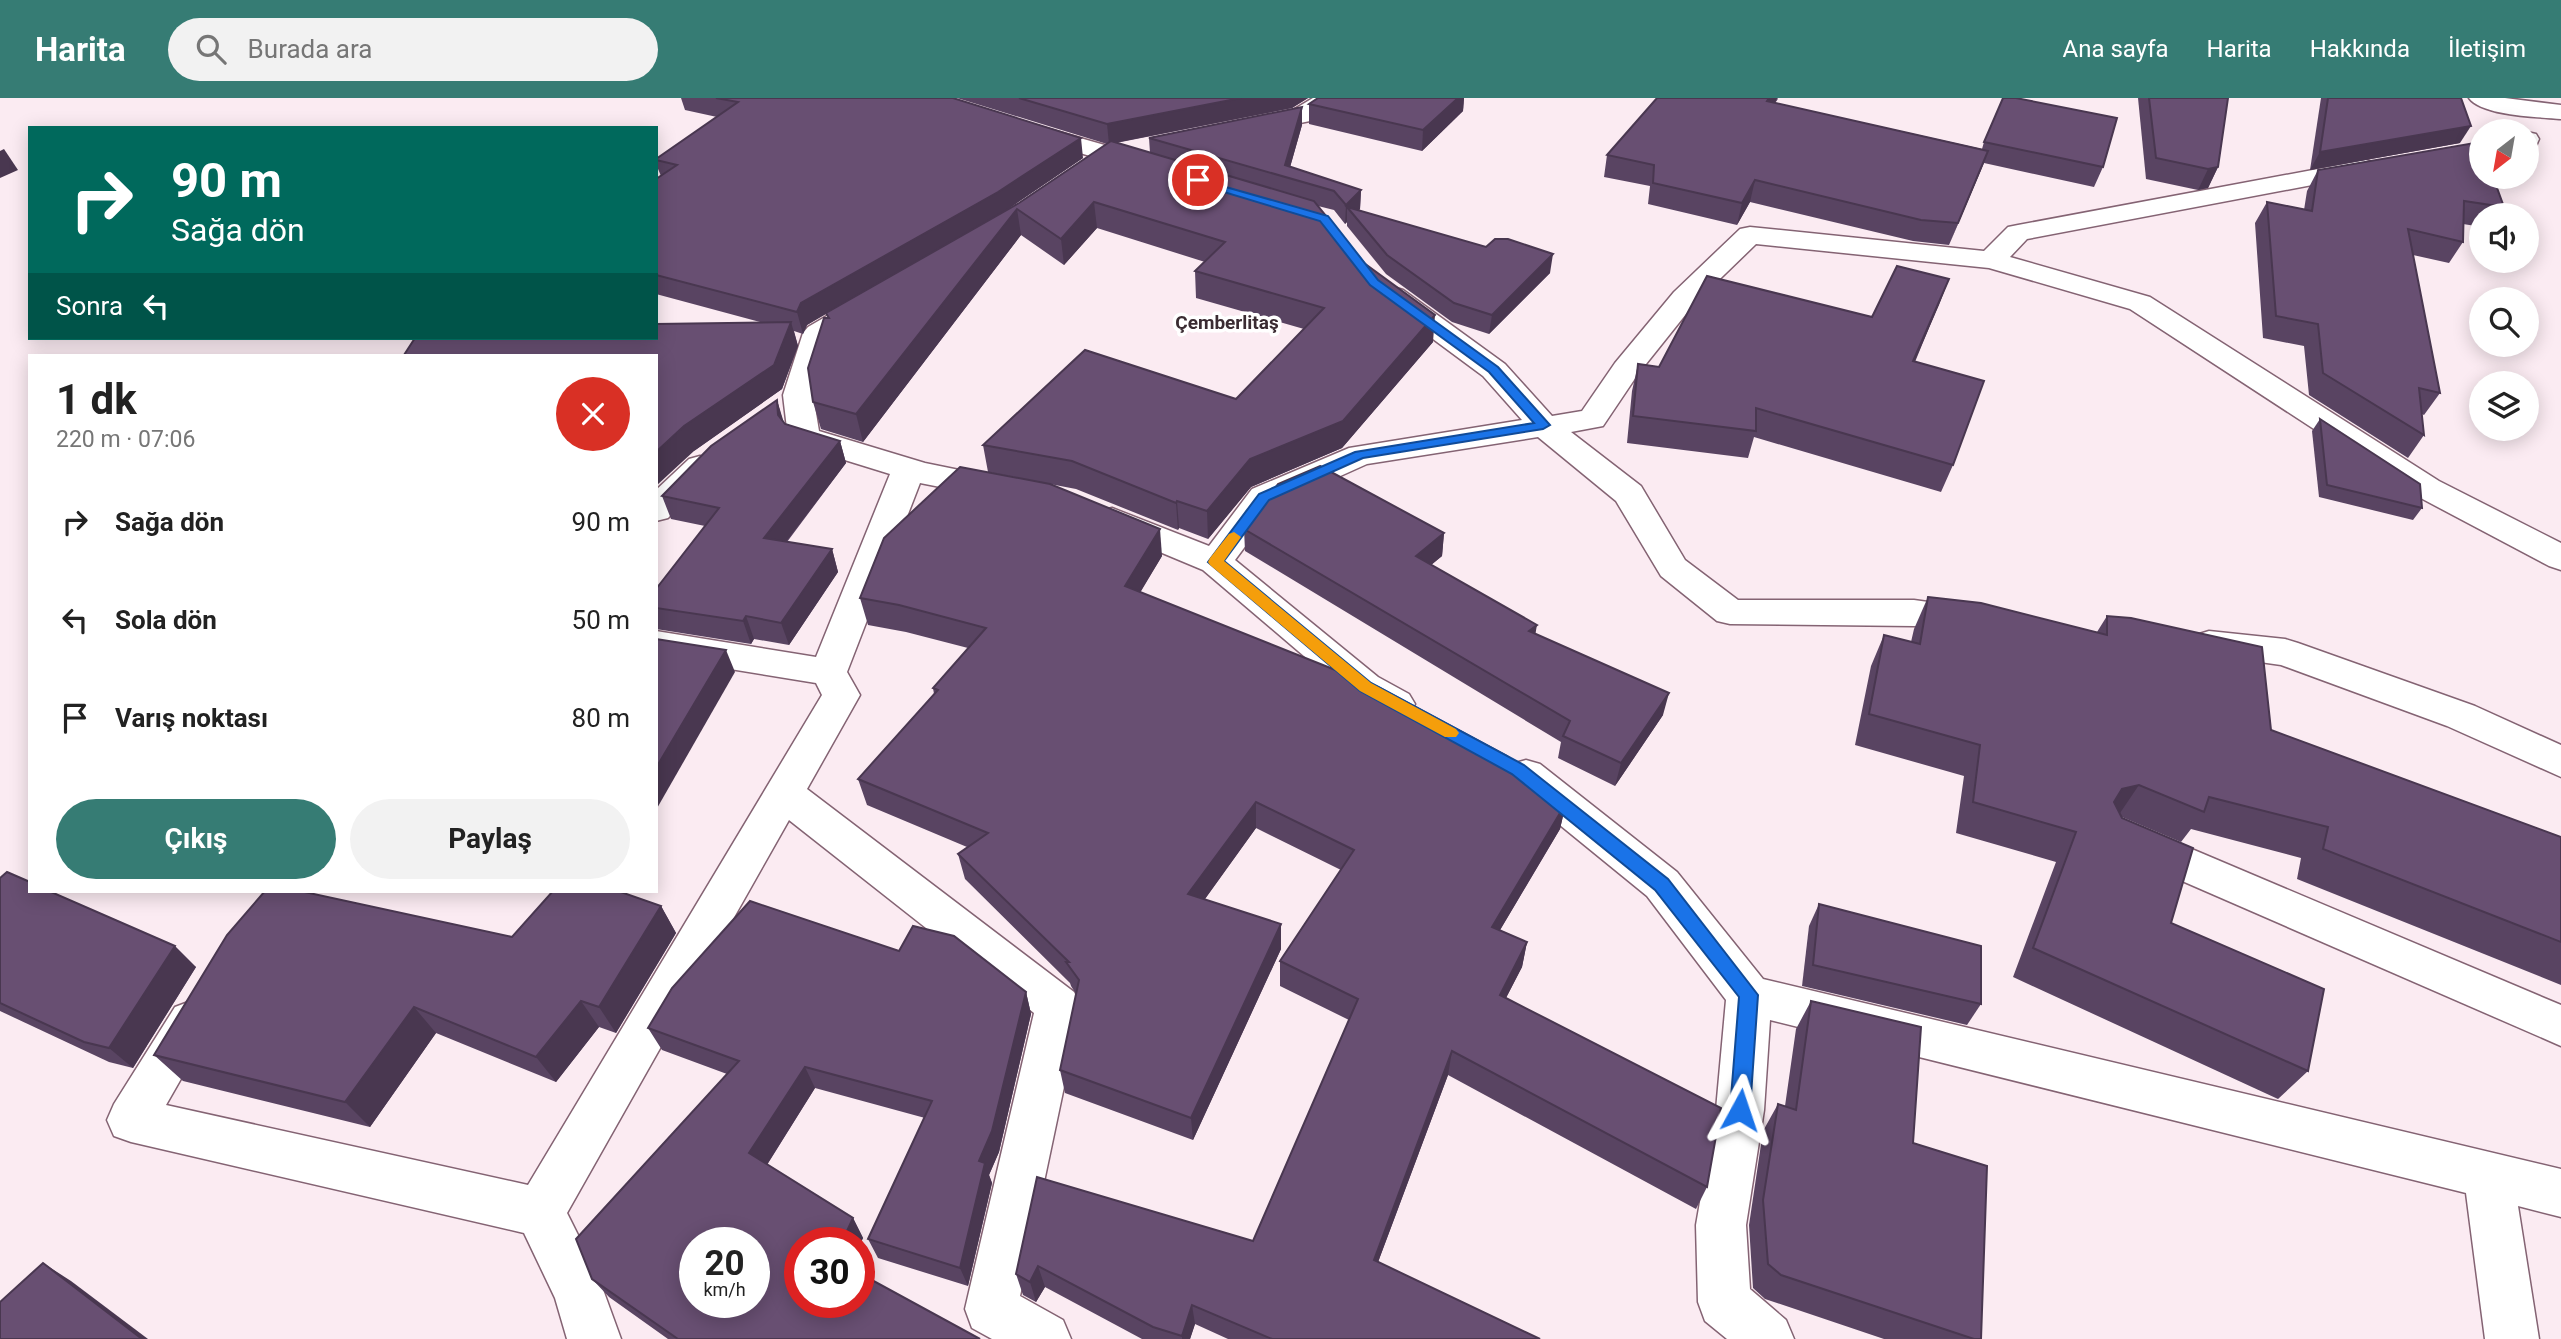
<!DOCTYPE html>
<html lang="tr">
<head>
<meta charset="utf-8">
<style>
  :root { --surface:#fff; --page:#f2f2f2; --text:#222; --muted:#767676; --accent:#367c74 }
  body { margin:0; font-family:Roboto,sans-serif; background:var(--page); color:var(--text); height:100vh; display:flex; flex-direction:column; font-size:26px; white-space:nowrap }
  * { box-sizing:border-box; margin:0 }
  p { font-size:23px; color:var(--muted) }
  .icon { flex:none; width:38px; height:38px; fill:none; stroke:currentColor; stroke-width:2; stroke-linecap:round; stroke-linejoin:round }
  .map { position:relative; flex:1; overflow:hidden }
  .drawer { position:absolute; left:28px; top:256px; width:630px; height:539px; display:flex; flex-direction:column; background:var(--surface); border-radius:0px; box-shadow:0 4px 18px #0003 }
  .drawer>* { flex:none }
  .hud { position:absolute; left:28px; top:28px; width:630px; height:214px; border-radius:0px; box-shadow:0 4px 18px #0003; background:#00695c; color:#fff; overflow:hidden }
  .needle { width:46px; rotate:211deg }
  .fabs { position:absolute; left:2469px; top:21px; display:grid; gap:14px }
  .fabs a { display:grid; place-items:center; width:70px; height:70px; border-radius:50%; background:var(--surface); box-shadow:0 4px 18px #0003; font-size:35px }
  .speed { position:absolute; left:679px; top:1129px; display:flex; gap:14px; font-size:35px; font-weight:700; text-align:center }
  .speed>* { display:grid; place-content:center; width:91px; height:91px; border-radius:50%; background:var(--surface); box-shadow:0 4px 18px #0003; line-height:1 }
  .speed small { font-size:18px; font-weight:400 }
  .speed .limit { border:10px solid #d22; background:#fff; color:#111 }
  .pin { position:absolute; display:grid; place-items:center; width:60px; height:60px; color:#fff; margin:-30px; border:4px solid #fff; border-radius:50%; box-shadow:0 2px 7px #0007 }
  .me { position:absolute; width:77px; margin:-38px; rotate:5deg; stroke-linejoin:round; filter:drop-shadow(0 0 5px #0008) }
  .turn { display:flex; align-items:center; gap:24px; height:147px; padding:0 28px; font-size:32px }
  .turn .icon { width:91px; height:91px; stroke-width:2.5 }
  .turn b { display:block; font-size:49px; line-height:60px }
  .then { display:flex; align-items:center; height:66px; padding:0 28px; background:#0003; gap:14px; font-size:26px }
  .round { display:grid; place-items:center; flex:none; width:74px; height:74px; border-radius:37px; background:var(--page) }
  .overview { display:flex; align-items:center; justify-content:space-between; height:119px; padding:0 28px }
  h1 { font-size:42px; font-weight:700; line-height:52px }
  .primary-button { display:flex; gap:14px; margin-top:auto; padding:14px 28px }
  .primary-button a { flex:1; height:80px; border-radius:42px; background:var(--accent); color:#fff; font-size:28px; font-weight:700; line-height:80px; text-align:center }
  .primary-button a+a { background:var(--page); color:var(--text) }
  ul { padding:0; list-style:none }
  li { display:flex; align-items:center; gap:21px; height:98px; padding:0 28px }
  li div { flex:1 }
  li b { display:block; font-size:26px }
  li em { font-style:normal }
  header { display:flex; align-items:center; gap:42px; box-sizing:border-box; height:98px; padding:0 35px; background:var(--accent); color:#fff }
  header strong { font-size:33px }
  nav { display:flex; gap:38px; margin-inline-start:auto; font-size:24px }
  .search { width:490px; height:63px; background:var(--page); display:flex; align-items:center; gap:18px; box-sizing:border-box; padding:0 24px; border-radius:38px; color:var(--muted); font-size:26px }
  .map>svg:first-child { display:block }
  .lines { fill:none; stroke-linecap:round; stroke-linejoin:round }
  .minor-casing { stroke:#846373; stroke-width:3 }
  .minor { fill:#fff; fill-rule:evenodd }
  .wall { fill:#594462 }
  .shaded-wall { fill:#493750 }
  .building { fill:#684f72; stroke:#493750; stroke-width:2; fill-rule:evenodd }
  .route { fill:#1a73e8; stroke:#114b97; stroke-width:2 }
  .slow { fill:#f59e0b }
  .labels { text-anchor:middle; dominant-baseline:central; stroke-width:7; stroke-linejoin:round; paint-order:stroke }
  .far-quarter-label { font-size:19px; font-weight:bold; fill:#3a2b32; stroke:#fff }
</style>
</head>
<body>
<header>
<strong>Harita</strong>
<div class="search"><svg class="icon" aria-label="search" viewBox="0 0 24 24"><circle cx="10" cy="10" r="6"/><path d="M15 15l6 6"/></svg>Burada ara</div>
<nav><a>Ana sayfa</a><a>Harita</a><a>Hakkında</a><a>İletişim</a></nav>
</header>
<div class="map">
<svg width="2561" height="1241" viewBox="0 0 2561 1241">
  <rect width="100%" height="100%" fill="#fbebf2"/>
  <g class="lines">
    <defs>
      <g id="minor">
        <polygon points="1313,0 1342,0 1310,23 1251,35 1242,33 1239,28 1242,23 1293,12"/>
        <path d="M 2469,0 L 2505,0 L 2561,7 L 2561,21 C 2539,19 2482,18 2469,0 Z"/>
        <polygon points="1031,26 1157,62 1161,67 1157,72 1148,75 1022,38 1019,33 1022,28"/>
        <polygon points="2527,34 2536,36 2539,41 2536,48 2527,50"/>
        <polygon points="2366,62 2375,65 2379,70 2375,75 2027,141 2010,159 2150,199 2439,383 2561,445 2561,472 2549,468 2415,397 2130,211 1989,170 1756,146 1694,206 1638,276 1603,328 1571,334 1641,388 1685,462 1738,502 1914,502 1985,512 1990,521 1985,530 1972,534 1914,528 1730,526 1717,523 1661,478 1616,403 1538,339 1367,366 1276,407 1235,462 1378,579 1409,596 1415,606 1409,616 1396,620 1383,616 1352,599 1203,472 1100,429 1095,421 1100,413 1112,410 1209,448 1252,391 1349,350 1522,322 1483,278 1383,204 1379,198 1383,192 1393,189 1403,192 1505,266 1552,318 1582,313 1615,265 1674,194 1740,131 1750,129 1984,153 2008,129 2018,127"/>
        <polygon points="866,198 876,201 880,207 876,213 831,240 813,297 819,333 925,365 1013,383 1018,390 1013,397 1001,401 920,385 847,574 860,597 807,691 1074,894 1081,908 1020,1198 1063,1222 1071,1241 992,1241 972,1230 965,1211 1034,915 789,722 567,1115 597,1175 621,1241 567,1241 555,1200 524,1135 131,1044 114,1038 107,1022 114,1006 175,909 191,903 207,909 214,923 166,1007 528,1087 822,597 816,585 656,559 656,533 816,559 890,376 793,346 788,339 783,297 803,235 808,229 856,201"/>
        <polygon points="700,358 711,361 716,368 711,375 668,420 656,423 656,392 689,361"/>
        <polygon points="2209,533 2285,541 2298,545 2475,608 2561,647 2561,679 2447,628 2281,567 2196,555 2191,546 2196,537"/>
        <polygon points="1526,662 1540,666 1677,774 1763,881 2561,1071 2561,1119 2518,1108 2539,1241 2485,1241 2466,1095 1770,922 1764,1012 1746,1127 1750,1191 1786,1222 1794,1241 1727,1241 1705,1223 1698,1204 1696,1127 1716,1012 1726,902 1647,798 1512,688 1506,677 1512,666"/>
        <polygon points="2142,730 2561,907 2561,948 2127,759 2121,747 2127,735"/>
      </g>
    </defs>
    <use href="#minor" class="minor-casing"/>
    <use href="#minor" class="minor"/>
  </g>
  <g class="wall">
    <polygon points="681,0 953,0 1083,60 1002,115 1019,105 1107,46 957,0 1308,0 1292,10 1116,45 1150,55 1149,40 1302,9 1302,27 1290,69 1361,92 1360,111 1359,112 1550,175 1489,236 1452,224 1386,176 1347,128 1347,124 1345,126 1334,112 1318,108 1364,165 1433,244 1342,350 1251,389 1208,441 1179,430 1178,432 1076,391 988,374 983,347 1236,301 1304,231 1196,200 1195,173 1205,164 1097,130 1064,167 1021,137 863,344 821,331 813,304 828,220 826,215 807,227 803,236 794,233 798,248 782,291 694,353 760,224 656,196 656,81 661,78 656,66 656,61 717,19 685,12"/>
    <polygon points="1318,0 1464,0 1463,13 1422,53 1309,26 1309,6"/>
    <polygon points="2138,0 2228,0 2218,69 2208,90 2198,92 2146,81"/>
    <polygon points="2321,0 2461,0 2460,45 2310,72"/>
    <polygon points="1778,1 1775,5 1982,51 1984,44 2103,69 2094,89 1984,65 1949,147 1913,143 1750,104 1737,127 1648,106 1650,88 1604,79 1607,57"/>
    <polygon points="2318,72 2504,109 2499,117 2482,117 2482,129 2463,126 2463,144 2449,165 2413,157 2440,295 2424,317 2422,316 2424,337 2408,360 2309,297 2304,248 2263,240 2255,125 2267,104 2304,112 2307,93"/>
    <polygon points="1949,181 1915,264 1953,367 1941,394 1754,339 1748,360 1627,345 1632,293 1638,266 1659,269 1872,219"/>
    <polygon points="777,302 783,324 785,326 840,343 846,365 787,444 832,451 838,474 789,547 754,541 751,546 656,531 656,491 705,428 671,421 662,398"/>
    <polygon points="2320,321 2422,410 2413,422 2319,399 2312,333"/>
    <polygon points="1244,431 1444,435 1442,458 1431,467 1535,536 1663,617 1615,688 1558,660 1561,644 1245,453"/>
    <polygon points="1162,458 1140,494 1566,705 1560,731 1500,832 1527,844 1522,869 1506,900 1707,1089 1696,1111 1448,977 1378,1164 1540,1241 1228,1241 1195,1226 1190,1241 1142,1241 1045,1189 1036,1204 1023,1197 1016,1176 1037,1079 1253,1143 1349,922 1280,888 1280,863 1341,772 1256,730 1204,802 1281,851 1193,1042 1065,995 1060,972 1076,896 1071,888 1070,885 965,781 958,756 967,749 867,707 858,681 934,596 933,590 968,550 906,534 868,527 860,500"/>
    <polygon points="1928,499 2097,534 2107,518 2271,632 2561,739 2561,887 2297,781 2301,760 2191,731 2181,744 2122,719 2171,825 2308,973 2278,1001 2013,879 2056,764 1956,735 1964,678 1855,647 1871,568 1884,537 1911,544 1914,531"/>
    <polygon points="0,780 196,869 133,970 109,964 0,913"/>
    <polygon points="1819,806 1981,906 1967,927 1802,888 1809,828"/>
    <polygon points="661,808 676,835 616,935 599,929 556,984 436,935 370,1029 183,983 154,957 512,839"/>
    <polygon points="1026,894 1031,916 999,1054 989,1077 992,1085 968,1188 878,1160 868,1141 925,1020 815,990 767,1067 853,1120 863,1140 859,1148 859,1144 800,1144 980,1241 668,1241 609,1199 592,1181 727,976 662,952 648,930"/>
    <polygon points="1811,903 1913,1045 1981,1241 1884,1241 1765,1201 1753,1190 1749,1127 1763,1033 1778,1006 1785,1008 1796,931"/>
  </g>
  <g class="shaded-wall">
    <polygon points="1241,0 1308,0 1292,10 1109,46 1107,26"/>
    <polygon points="1458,0 1464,0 1463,13 1422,53 1423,32"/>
    <polygon points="1769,0 1778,0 1761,23 1767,3"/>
    <polygon points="1302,9 1302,27 1287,80 1285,67"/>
    <polygon points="2471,28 2460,45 2310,72 2320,54"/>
    <polygon points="1081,40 1083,60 1002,115 807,227 803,236 797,214 801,205"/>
    <polygon points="4,51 18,72 0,80 0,53"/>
    <polygon points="1988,53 1980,74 1949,147 1958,125"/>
    <polygon points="2218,69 2208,90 2198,92 2208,71"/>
    <polygon points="1755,82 1750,104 1737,127 1742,105"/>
    <polygon points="1361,92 1360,111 1354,117 1347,109 1347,124 1345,126 1346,107"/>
    <polygon points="1094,104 1097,130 1064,167 1061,141"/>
    <polygon points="1017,111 1021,137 863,344 856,316"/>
    <polygon points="1553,156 1550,175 1489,236 1492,217"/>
    <polygon points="1949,181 1939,207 1903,290 1913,263"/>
    <polygon points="1435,217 1433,244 1342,350 1251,389 1208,441 1207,413 1250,361"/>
    <polygon points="791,224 798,248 782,291 694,353 656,388 656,354"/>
    <polygon points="777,302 784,325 778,317"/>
    <polygon points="840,343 846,365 772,462 764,440"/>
    <polygon points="1177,403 1179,430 1178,432 1176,405"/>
    <polygon points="1160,431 1162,458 1128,515 1125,488"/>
    <polygon points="1444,435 1442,458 1414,481 1416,458"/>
    <polygon points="832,451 838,474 789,547 781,525"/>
    <polygon points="746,518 754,541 751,546 743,523"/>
    <polygon points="1537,527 1533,549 1529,533"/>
    <polygon points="726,552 735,574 656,712 656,670"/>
    <polygon points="1669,595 1663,617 1615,688 1621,665"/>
    <polygon points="2139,687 2118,718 2101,721 2122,691"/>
    <polygon points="1256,704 1256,730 1190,822 1188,796"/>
    <polygon points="1566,705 1560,731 1487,854 1492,829"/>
    <polygon points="661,808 676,835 616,935 599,909"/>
    <polygon points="1281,826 1281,851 1193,1042 1191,1020"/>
    <polygon points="1527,844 1522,869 1495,921 1500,897"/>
    <polygon points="175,848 196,869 133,970 109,950"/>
    <polygon points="1026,894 1031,916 999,1054 989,1077 992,1085 968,1188 960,1170 979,1063"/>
    <polygon points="581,903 599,929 556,984 536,959"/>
    <polygon points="414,909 436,935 370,1029 345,1004"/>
    <polygon points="1452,953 1448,977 1371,1183 1374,1162"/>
    <polygon points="805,969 815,990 761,1076 749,1055"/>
    <polygon points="853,1120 863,1140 859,1148 859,1144 842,1144"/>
    <polygon points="43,1165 71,1183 148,1241 142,1241"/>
    <polygon points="1038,1168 1045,1189 1036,1204 1030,1184"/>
    <polygon points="1192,1207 1195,1226 1190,1241 1182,1241 1182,1238"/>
  </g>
  <g class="building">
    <polygon points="716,0 953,0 1081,40 998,94 801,205 797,214 656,177 656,81 677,67 656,62 656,61 738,4"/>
    <polygon points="1019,0 1241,0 1107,26"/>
    <polygon points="1318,0 1458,0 1423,32 1309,6"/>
    <polygon points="1657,0 1769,0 1767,3 1988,53 1958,125 1921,122 1755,82 1742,105 1653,85 1654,67 1607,57"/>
    <polygon points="2003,0 2016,0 2117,20 2103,69 1984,44"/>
    <polygon points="2149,0 2228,0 2218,69 2208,71 2156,60"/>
    <polygon points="2328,0 2461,0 2471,28 2320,54"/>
    <polygon points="1302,9 1285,67 1361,92 1346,107 1334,93 1149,40"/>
    <polygon points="1111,43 1314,103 1364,165 1435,217 1343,323 1250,361 1207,413 1177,403 1176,405 1072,363 983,347 1085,252 1236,301 1324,210 1195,173 1225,144 1094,104 1061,141 1017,111 856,316 813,304 808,270 824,220 829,220 826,215 1019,105"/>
    <polygon points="2480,44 2482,48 2482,79 2493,79 2504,109 2464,103 2463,144 2408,131 2440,295 2419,290 2424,337 2323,275 2318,226 2276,218 2267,104 2312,113 2318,72"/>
    <polygon points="1347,109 1486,149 1495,141 1508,141 1553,156 1492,217 1454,205 1387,157"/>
    <polygon points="1897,168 1949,181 1913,263 1984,283 1953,367 1756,310 1756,333 1633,318 1638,266 1659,269 1707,178 1872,219"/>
    <polygon points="791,224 774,267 684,328 656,354 656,257 404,257 415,240 656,240 656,226"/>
    <polygon points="777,302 778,317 785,326 840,343 764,440 832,451 781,525 746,518 743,523 656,510 656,491 719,410 662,398 711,348"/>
    <polygon points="2320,321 2420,386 2422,410 2327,387"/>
    <polygon points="1320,368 1444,435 1416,458 1537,527 1529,533 1669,595 1621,665 1563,638 1570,623 1244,431 1278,386"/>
    <polygon points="960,369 1050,386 1160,431 1125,488 1378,589 1507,658 1566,705 1492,829 1527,844 1500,897 1721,1010 1707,1089 1452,953 1374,1162 1540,1241 1272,1241 1192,1207 1182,1238 1153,1229 1038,1168 1030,1184 1016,1176 1037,1079 1253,1143 1358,901 1280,863 1354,752 1256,704 1188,796 1281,826 1191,1020 1060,972 1079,882 1066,864 1069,864 958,756 988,735 858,681 938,592 933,590 986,530 899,507 860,500 884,440"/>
    <polygon points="1928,499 1981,505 2107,537 2107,518 2131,520 2262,549 2271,632 2561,739 2561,844 2323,751 2328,729 2209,699 2204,714 2139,687 2122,691 2114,704 2122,720 2193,750 2171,825 2324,891 2308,973 2033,850 2076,734 1973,704 1980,647 1869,616 1884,537 1920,546"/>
    <polygon points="656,541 726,552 656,670"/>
    <polygon points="7,774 30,784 30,793 49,793 175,848 109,950 84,944 0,905 0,780"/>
    <polygon points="265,793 300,793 512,839 553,793 618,793 661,808 599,909 581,903 536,959 414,909 345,1004 154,957 227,837"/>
    <path d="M 750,803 L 899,853 L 913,828 L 954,838 L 1026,894 L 992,1033 L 979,1063 L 985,1065 L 960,1170 L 868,1141 L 932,1003 L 805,969 L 749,1055 L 853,1120 L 842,1144 L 800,1144 L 800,1204 L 859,1204 L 859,1175 L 980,1241 L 678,1241 L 592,1181 L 576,1141 L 739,963 L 648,930 L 672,890 ZM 695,1144 L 754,1144 L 754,1204 L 695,1204 Z"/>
    <polygon points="1819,806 1981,848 1981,906 1813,867"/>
    <polygon points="1811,903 1921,929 1913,1045 1987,1068 1981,1241 1974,1241 1781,1177 1768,1166 1763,1102 1778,1006 1796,1012"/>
    <polygon points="43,1165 142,1241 0,1241 0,1204"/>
  </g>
  <polygon class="route" points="1194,80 1328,118 1378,182 1498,269 1550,327 1543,331 1363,360 1269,402 1224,463 1371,585 1524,667 1668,781 1758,897 1750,1012 1747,1018 1740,1021 1733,1018 1730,1012 1739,899 1655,792 1512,676 1360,593 1208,464 1259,396 1355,354 1534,325 1489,274 1370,187 1320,123 1194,85"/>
  <polygon class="slow" points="1234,434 1241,439 1224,463 1371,585 1456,631 1459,635 1456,639 1445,639 1360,593 1210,467 1208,464 1210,460 1229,436"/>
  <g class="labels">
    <g class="far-quarter-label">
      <text x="1227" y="224">Çemberlitaş</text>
    </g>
  </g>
</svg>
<div class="fabs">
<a><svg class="needle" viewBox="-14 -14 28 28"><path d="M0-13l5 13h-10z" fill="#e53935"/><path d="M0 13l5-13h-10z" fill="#767676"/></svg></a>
<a><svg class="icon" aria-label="sound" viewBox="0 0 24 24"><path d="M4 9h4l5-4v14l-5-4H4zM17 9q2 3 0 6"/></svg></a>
<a><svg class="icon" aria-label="search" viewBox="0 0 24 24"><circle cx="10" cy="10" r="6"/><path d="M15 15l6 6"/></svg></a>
<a><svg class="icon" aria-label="layers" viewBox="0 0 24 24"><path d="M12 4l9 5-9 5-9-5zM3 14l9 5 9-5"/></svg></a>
</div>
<div class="speed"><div>20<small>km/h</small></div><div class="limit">30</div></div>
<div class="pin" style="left:1198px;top:82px;background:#d93025"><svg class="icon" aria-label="arrive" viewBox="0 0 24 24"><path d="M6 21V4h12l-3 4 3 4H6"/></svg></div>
<svg class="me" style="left:1740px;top:1012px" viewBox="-20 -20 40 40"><path d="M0-17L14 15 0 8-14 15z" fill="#1a73e8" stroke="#fff" stroke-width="4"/></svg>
<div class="hud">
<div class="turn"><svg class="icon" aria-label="right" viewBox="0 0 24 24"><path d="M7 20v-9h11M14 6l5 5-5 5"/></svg><div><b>90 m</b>Sağa dön</div></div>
<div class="then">Sonra<svg class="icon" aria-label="left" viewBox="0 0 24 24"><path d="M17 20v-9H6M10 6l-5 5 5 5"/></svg></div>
</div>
<section class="drawer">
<div class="overview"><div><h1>1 dk</h1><p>220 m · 07:06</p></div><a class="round" style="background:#d93025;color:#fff"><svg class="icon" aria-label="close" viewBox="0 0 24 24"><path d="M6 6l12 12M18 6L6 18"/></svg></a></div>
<ul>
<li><svg class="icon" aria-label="right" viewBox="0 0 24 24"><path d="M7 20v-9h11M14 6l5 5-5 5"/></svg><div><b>Sağa dön</b></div><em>90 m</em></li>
<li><svg class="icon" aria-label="left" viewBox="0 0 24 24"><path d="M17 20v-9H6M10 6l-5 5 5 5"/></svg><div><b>Sola dön</b></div><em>50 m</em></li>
<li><svg class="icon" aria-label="arrive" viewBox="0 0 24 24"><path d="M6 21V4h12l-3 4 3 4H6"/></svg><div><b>Varış noktası</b></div><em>80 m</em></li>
</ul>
<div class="primary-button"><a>Çıkış</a><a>Paylaş</a></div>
</section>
</div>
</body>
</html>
